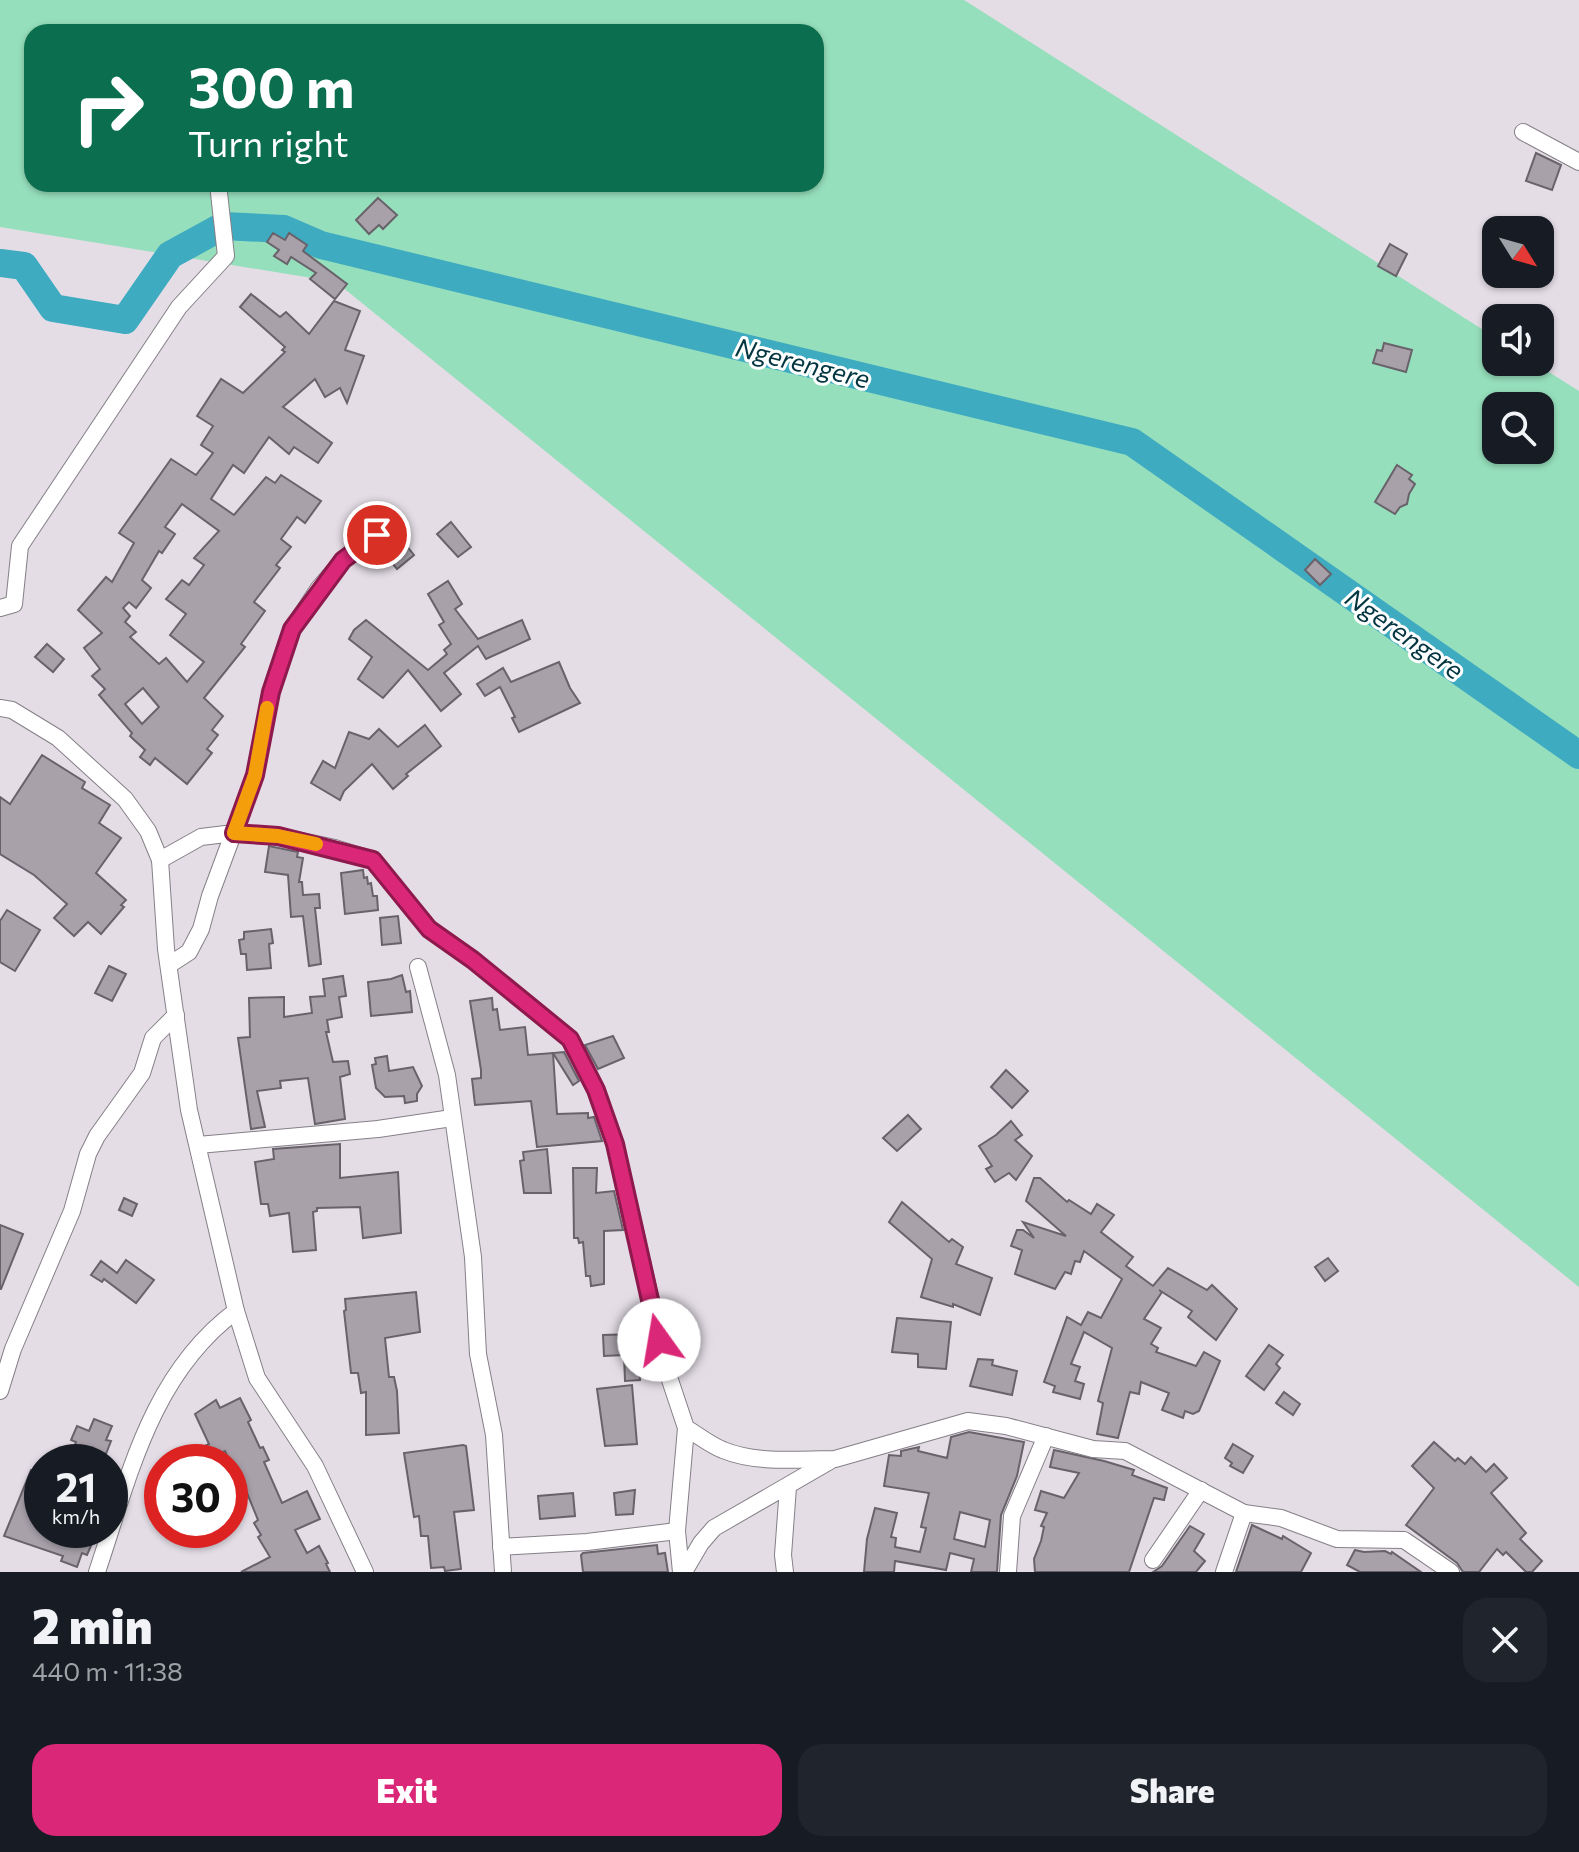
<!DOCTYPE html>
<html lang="en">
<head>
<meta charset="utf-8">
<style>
  :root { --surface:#171b24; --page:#20242c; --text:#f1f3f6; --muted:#9ea1a6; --accent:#db2777 }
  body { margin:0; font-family:Commissioner,sans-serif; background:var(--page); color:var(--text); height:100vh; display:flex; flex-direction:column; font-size:30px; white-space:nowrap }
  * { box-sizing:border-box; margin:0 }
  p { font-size:26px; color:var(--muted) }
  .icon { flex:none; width:44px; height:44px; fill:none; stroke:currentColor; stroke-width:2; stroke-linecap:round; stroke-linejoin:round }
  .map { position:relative; height:1572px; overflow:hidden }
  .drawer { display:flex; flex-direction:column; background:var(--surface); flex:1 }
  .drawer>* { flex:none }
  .top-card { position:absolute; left:24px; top:24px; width:800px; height:168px; border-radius:24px; box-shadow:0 2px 6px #0004; background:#0b6e4f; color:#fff; overflow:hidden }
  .needle { width:52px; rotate:127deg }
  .fabs { position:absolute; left:1482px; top:216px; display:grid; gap:16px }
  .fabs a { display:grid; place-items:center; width:72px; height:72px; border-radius:16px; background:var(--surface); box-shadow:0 2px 6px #0004; font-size:40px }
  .speed { position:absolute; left:24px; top:1444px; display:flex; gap:16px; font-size:40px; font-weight:700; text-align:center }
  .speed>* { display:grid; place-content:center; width:104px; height:104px; border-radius:50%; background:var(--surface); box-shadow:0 2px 6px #0004; line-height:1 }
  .speed small { font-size:20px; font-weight:400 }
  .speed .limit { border:12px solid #d22; background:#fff; color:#111 }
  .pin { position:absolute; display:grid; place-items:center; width:68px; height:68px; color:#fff; margin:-34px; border:4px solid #fff; border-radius:50%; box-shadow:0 2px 8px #0007 }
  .me { position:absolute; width:88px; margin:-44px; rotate:347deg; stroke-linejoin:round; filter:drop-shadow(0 0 6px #0008) }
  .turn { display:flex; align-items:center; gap:28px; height:168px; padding:0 32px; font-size:36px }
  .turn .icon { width:104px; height:104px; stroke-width:2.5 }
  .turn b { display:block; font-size:56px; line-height:68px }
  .round { display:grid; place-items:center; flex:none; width:84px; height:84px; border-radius:24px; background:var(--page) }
  .headline { display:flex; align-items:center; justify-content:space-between; height:136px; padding:0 32px }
  h1 { font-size:48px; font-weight:800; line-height:60px }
  .primary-button { display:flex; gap:16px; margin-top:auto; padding:16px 32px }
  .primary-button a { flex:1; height:92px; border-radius:24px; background:var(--accent); color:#fff; font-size:32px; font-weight:800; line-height:92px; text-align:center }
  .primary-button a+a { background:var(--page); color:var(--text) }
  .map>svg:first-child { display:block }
  .green { fill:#96dfbc; fill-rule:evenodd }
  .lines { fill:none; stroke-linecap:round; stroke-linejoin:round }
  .river { stroke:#3eabc1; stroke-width:28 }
  .building { fill:#a8a1aa; stroke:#68626a; stroke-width:2; fill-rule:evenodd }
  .street-casing { stroke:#857f87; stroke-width:18 }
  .street { stroke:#fff; stroke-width:16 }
  .route-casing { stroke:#8e194d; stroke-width:20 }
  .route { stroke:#db2777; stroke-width:14 }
  .slow { stroke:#f59e0b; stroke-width:14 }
  .labels { text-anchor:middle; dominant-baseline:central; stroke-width:6; stroke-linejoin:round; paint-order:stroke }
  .water-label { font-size:26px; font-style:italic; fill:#033640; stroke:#fff }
</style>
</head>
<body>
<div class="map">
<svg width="1579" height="1572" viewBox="0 0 1579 1572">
  <rect width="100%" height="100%" fill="#e4dde6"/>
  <path class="green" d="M 0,0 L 964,0 L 1496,338 L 1496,362 L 1533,362 L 1579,391 L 1579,1287 L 336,282 L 0,227 ZM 32,32 L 816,32 L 816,184 L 32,184 ZM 1496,406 L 1540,406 L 1540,450 L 1496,450 Z"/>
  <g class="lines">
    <polyline class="river" points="0,263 24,266 53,308 125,320 170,255 223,226 284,229 321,245 1132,442 1579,755"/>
  </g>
  <g class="building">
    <polygon points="1536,153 1561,165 1552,190 1526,181"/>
    <polygon points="378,198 397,215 383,229 379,225 369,234 356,220"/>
    <polygon points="273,233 285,240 289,233 307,245 303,251 347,284 335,299 310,279 316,273 291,257 287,264 274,256 279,250 267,242"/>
    <polygon points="1390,244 1407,254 1396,276 1378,266"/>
    <path d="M 251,294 L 280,317 L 286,312 L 309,334 L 334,301 L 360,311 L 345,350 L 364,356 L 347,403 L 340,388 L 325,397 L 315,379 L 283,407 L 332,443 L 318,463 L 294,447 L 289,454 L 269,437 L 244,473 L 233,465 L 211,499 L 234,515 L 266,477 L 275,483 L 281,475 L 321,501 L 305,523 L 297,517 L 281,539 L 291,547 L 276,565 L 280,568 L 254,602 L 265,611 L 241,644 L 245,647 L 204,698 L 223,716 L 212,730 L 218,735 L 207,749 L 212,753 L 187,784 L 155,758 L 150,765 L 140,757 L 145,750 L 130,736 L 132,733 L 99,695 L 105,689 L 92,676 L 100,669 L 84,648 L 102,633 L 78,610 L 106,577 L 112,582 L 134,543 L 119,533 L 171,459 L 196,475 L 213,453 L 201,445 L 213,426 L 197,416 L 221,379 L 243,393 L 285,352 L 282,350 L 285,347 L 240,307 ZM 182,504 L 219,531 L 194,558 L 204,565 L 189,585 L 182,580 L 166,599 L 186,614 L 170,635 L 204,662 L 187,682 L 166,658 L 159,664 L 130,637 L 136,632 L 125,622 L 130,616 L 123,608 L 129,602 L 136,608 L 151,588 L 142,580 L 159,551 L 162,553 L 175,534 L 165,527 ZM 143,688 L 159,707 L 142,724 L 125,704 Z"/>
    <polygon points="1384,343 1412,350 1406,372 1373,363 1377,350 1382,351"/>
    <polygon points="1397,465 1412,475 1409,479 1415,484 1409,494 1407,504 1400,507 1395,514 1375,502"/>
    <polygon points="451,522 471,547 458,557 437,534"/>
    <polygon points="402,540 414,555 397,569 385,554"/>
    <polygon points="1315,559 1331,574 1320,585 1305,570"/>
    <polygon points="448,581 462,604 455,609 478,639 522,620 530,639 486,659 478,646 444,673 461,694 441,711 408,670 383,698 358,679 372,657 349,639 354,630 366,620 428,670 447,654 444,650 451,644 439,625 444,622 428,594"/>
    <polygon points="47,644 64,659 53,672 35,657"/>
    <polygon points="559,662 570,688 580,703 519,732 512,718 515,717 500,687 485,696 477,684 503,668 511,682"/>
    <polygon points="425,725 441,746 406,774 408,776 393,789 372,764 344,791 340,800 311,783 323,761 335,768 349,732 369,739 379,729 398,747"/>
    <polygon points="42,755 85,782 82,788 110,805 99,823 121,838 96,873 126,900 121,905 124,907 101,934 88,922 74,936 54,918 67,904 34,875 0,854 0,797 10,804"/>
    <polygon points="269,846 298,852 297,857 303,858 299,882 302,882 303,895 319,894 320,908 315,908 321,964 309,966 303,916 291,917 288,875 265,872"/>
    <polygon points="363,870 364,878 367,877 368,884 371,883 373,896 377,896 378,910 345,914 341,873"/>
    <polygon points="7,910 40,930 15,971 0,962 0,921"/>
    <polygon points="398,916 401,943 382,945 380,918"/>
    <polygon points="271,929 273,943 269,944 271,968 247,970 246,954 241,954 239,940 244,939 244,932"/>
    <polygon points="109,966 126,974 112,1001 95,993"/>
    <polygon points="402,975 406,992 410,991 412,1012 371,1016 368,982 391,979"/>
    <polygon points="343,976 346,996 339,997 342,1017 327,1020 329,1032 326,1032 333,1062 348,1061 350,1074 340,1077 345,1119 315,1124 308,1078 280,1081 281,1088 257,1091 265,1127 251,1129 238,1038 250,1037 249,998 284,997 284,1017 312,1013 310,997 325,996 323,979"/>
    <polygon points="492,998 493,1010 497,1009 500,1030 525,1027 528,1055 553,1053 557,1114 588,1113 588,1118 594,1117 602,1141 537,1147 531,1101 475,1105 472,1079 481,1078 481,1070 470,1001"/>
    <polygon points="613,1036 624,1058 598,1069 585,1045"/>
    <polygon points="564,1052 579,1081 573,1085 553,1053"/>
    <polygon points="387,1056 389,1071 413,1067 422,1086 417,1094 417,1101 405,1103 404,1096 385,1097 376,1088 372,1065 376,1064 375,1058"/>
    <polygon points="1006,1070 1028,1091 1012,1108 991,1087"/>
    <polygon points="908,1115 921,1129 897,1151 883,1138"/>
    <polygon points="1011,1121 1022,1135 1015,1140 1032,1156 1016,1180 1009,1173 995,1182 986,1169 992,1166 979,1146 996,1135"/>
    <polygon points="340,1144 340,1178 398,1172 401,1233 363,1238 360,1207 317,1208 317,1211 313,1212 316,1250 293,1252 289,1213 270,1216 268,1204 261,1204 255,1162 274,1159 273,1149"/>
    <polygon points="547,1149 551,1193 524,1193 520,1161 524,1160 523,1152"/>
    <polygon points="573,1168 597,1168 596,1193 614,1191 623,1230 604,1231 604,1284 591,1286 590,1276 586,1276 583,1242 579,1243 578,1238 574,1238"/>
    <polygon points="1034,1178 1040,1178 1067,1202 1069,1200 1091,1214 1097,1204 1114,1215 1101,1232 1133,1257 1126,1266 1153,1286 1168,1268 1207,1290 1212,1285 1237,1309 1216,1340 1188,1317 1192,1311 1159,1290 1162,1292 1144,1319 1161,1328 1151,1344 1158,1348 1156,1352 1196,1366 1204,1352 1220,1361 1199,1411 1193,1414 1185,1411 1183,1418 1162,1410 1169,1393 1141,1382 1139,1394 1130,1392 1118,1438 1097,1434 1103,1403 1098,1401 1112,1348 1084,1332 1071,1364 1080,1367 1075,1381 1084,1384 1080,1399 1053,1392 1055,1386 1044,1382 1067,1317 1081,1325 1088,1312 1101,1318 1122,1279 1084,1251 1080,1262 1075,1261 1071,1274 1065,1272 1055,1289 1015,1274 1022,1250 1011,1246 1017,1230 1023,1230 1034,1238 1023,1222 1066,1236 1026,1201"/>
    <polygon points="124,1198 137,1204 132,1216 119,1210"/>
    <polygon points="902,1202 949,1242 952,1239 963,1247 956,1264 992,1278 980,1315 953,1304 953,1307 921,1297 932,1259 889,1222"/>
    <polygon points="0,1225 23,1234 1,1289 0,1289"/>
    <polygon points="1328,1258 1338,1271 1325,1281 1315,1267"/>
    <polygon points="126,1260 154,1280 136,1303 104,1279 102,1282 91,1275 101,1261 117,1273"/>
    <polygon points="416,1292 420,1332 385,1338 389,1377 394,1377 397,1391 399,1433 366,1435 366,1392 361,1393 358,1373 351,1373 344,1311 346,1310 345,1299"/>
    <polygon points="897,1318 951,1322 946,1369 918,1367 918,1354 892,1352"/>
    <polygon points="636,1334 640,1380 625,1381 624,1355 604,1356 603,1335"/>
    <polygon points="1269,1345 1283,1355 1276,1364 1280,1368 1264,1390 1246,1376"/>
    <polygon points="978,1359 993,1360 992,1365 1017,1371 1012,1395 970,1386"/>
    <polygon points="632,1385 637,1444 605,1446 597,1389"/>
    <polygon points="1284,1392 1300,1404 1293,1415 1276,1403"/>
    <polygon points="240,1398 251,1420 248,1422 260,1448 263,1447 269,1460 264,1462 282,1503 307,1491 320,1519 295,1530 307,1553 319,1546 328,1563 326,1564 330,1572 241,1572 270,1557 258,1537 261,1535 254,1523 258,1520 243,1483 240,1484 225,1451 209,1459 203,1447 209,1444 195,1414 216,1400 220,1408"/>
    <polygon points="94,1419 112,1426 106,1440 111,1441 106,1454 101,1452 97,1462 68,1462 76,1442 71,1440 77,1426 89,1431"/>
    <path d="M 969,1432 L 1024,1442 L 1017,1476 L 1001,1515 L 997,1572 L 971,1572 L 974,1559 L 950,1553 L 946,1570 L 895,1561 L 894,1572 L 864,1572 L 867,1539 L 875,1508 L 897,1513 L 891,1537 L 896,1538 L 895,1547 L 920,1552 L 926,1528 L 921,1527 L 929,1493 L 884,1486 L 889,1455 L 901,1456 L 901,1451 L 919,1447 L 918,1451 L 947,1458 L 951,1437 ZM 960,1512 L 990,1520 L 985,1547 L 954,1539 Z"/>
    <polygon points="1434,1442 1455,1461 1458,1458 1465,1464 1471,1457 1486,1472 1494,1464 1507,1478 1491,1493 1526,1533 1520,1539 1542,1561 1532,1572 1526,1572 1506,1552 1503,1555 1497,1549 1479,1572 1463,1572 1457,1563 1406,1525 1434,1488 1412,1466"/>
    <polygon points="1233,1444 1253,1456 1243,1473 1230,1466 1232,1463 1225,1458"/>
    <polygon points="463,1445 466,1446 474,1510 454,1512 461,1569 445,1571 444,1567 431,1568 428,1536 421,1536 419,1516 414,1517 404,1453"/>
    <polygon points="1054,1450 1104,1461 1134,1470 1132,1475 1167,1488 1164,1500 1154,1498 1129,1572 1035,1572 1034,1559 1041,1541 1044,1527 1041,1526 1047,1513 1035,1510 1041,1491 1064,1498 1079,1473 1050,1467"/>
    <polygon points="31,1470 42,1475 42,1530 63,1530 93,1541 87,1555 82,1553 77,1567 61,1561 63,1556 4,1536"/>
    <polygon points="635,1490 633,1514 616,1515 614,1493"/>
    <polygon points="573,1493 575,1516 540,1519 538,1496"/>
    <polygon points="1252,1525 1282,1539 1283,1536 1311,1553 1301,1572 1236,1572"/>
    <polygon points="1190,1526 1204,1534 1194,1551 1205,1561 1196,1572 1153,1572 1162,1566"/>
    <polygon points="657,1545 658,1554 665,1553 668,1572 583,1572 581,1555 583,1553"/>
    <polygon points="1355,1550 1364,1552 1385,1551 1391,1554 1392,1552 1421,1572 1360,1572 1347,1565"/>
  </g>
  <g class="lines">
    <defs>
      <g id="street">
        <polyline points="1523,132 1579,162"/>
        <polyline points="0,608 14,604 20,546 179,307 226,256 218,184"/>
        <polyline points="0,708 12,710 58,738 125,799 148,831 160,860 166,949 189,1110 236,1311 257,1378 315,1466 365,1572"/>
        <polyline points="160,860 201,837 234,833 278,836 335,848 373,860 429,929 473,960 570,1039 596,1090 615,1144 667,1371 686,1428 677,1531 681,1572"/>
        <polyline points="169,965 189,952 201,929 210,896 255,775 271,692 292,629 319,588 343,560 390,526"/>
        <polyline points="418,967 447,1075 473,1257 478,1354 494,1435 503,1572"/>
        <polyline points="198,1145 378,1129 452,1118"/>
        <polyline points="0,1391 13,1349 72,1211 88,1154 97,1136 142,1073 153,1038 176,1015"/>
        <path d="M 686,1428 C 698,1435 710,1445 723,1450 C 757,1464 799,1459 835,1459 L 968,1421 L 1006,1426 L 1093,1449 L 1125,1451 L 1244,1513 L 1281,1518 L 1337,1539 L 1404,1540 L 1451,1572"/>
        <polyline points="501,1547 587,1542 677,1531"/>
        <polyline points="1153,1560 1201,1490"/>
        <path d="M 97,1572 C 129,1477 151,1374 236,1311"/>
        <polyline points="684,1572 701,1543 714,1528 830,1461"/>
        <polyline points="785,1572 783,1555 788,1487"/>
        <polyline points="1008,1572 1012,1516 1046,1436"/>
        <polyline points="1224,1572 1244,1513"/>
      </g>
    </defs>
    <use href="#street" class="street-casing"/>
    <use href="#street" class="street"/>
  </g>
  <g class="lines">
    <defs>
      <polyline id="route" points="377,535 343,560 292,629 271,692 255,775 234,833 278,836 373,860 429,929 473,960 570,1039 596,1090 615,1144 659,1340"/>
    </defs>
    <use href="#route" class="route-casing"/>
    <use href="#route" class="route"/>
    <polyline class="slow" points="267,708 255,775 234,833 278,836 316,844"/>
  </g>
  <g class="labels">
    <g class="water-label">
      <text transform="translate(803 362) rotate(14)">Ngerengere</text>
      <text transform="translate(1405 633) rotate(35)">Ngerengere</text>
    </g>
  </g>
</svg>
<div class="fabs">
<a><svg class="needle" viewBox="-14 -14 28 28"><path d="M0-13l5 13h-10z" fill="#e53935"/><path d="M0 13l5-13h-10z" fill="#9ea1a6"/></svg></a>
<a><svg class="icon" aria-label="sound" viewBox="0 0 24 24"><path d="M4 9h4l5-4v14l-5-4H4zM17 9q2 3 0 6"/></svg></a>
<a><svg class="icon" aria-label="search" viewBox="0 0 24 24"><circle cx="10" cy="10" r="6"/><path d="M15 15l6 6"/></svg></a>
</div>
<div class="speed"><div>21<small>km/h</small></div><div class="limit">30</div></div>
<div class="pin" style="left:377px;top:535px;background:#d93025"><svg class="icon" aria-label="arrive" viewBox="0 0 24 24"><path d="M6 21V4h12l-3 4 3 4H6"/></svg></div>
<svg class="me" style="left:659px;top:1340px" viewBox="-20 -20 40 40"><circle r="19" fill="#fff"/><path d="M0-13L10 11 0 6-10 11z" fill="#db2777"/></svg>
<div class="top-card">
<div class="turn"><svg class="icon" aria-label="right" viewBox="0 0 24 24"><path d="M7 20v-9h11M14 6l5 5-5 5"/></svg><div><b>300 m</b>Turn right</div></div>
</div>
</div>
<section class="drawer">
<div class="headline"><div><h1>2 min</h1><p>440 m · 11:38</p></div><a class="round"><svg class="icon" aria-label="close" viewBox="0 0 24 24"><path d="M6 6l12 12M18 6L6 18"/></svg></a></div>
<div class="primary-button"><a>Exit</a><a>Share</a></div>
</section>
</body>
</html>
